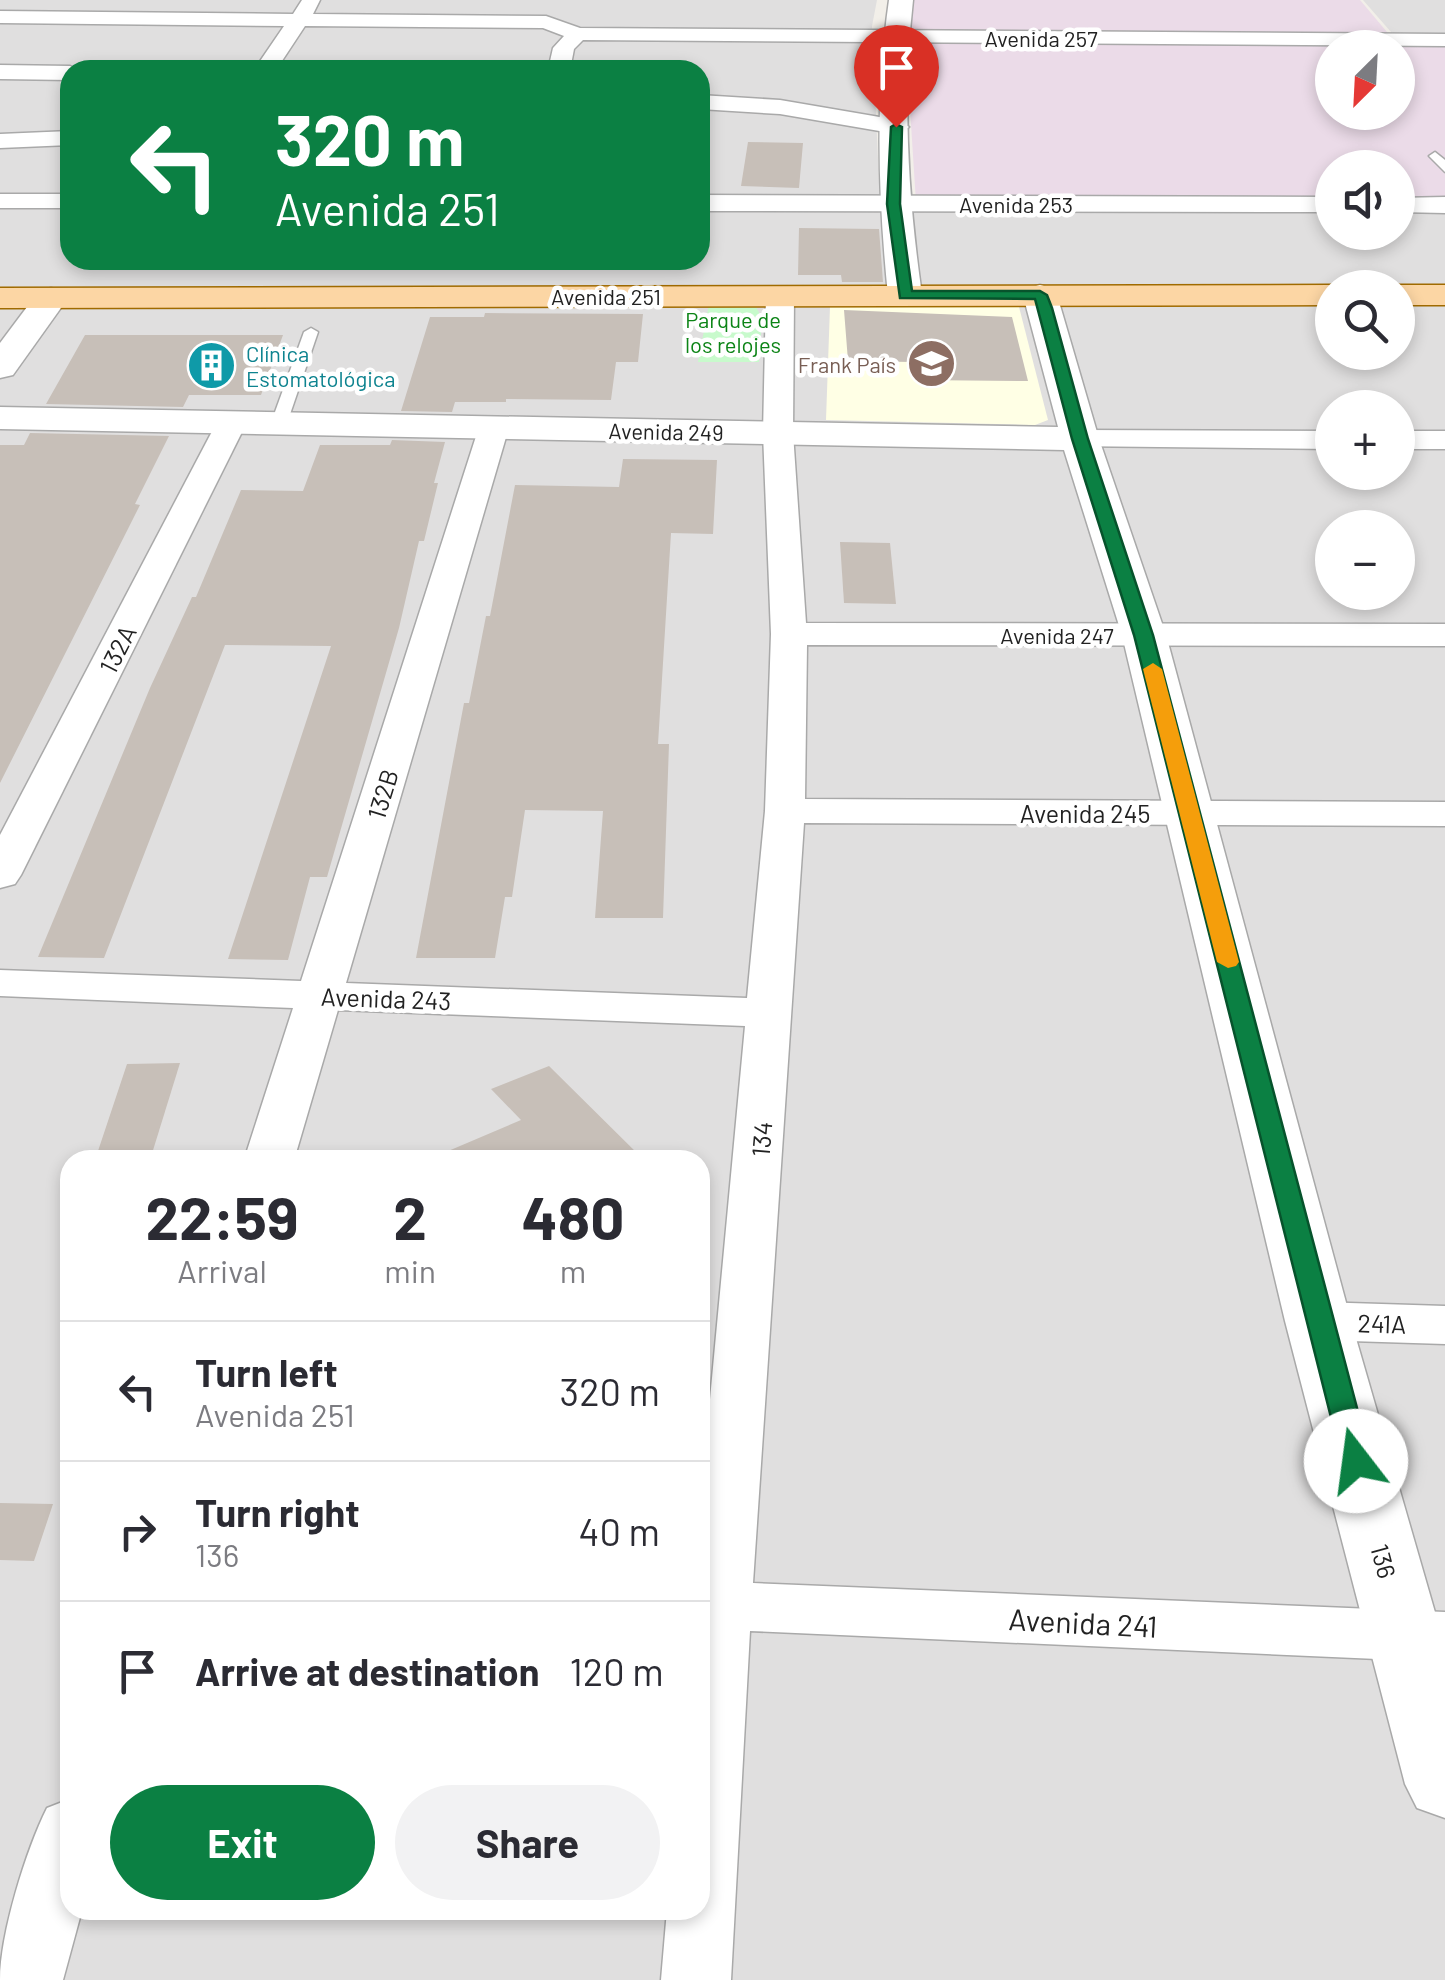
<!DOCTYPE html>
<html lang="en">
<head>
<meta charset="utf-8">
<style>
  :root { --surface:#fff; --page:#f2f2f3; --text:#2b2b33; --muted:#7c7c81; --line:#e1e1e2; --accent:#0b8043 }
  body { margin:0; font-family:Barlow,sans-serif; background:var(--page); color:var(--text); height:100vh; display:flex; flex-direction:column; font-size:38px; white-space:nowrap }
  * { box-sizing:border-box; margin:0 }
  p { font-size:32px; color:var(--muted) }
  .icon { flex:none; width:55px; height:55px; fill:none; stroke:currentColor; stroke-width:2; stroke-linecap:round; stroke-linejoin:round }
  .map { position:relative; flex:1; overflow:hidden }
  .side { position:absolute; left:60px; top:1150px; width:650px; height:770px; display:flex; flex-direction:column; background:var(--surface); border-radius:30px; box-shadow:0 5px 15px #0003 }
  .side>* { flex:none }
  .banner { position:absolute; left:60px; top:60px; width:650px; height:210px; border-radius:30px; box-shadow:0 5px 15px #0003; background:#0b8043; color:#fff; overflow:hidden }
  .needle { width:65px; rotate:204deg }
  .tools { position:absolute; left:1315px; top:30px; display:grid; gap:20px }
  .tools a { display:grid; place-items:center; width:100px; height:100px; border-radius:50%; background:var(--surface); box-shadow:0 5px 15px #0003; font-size:50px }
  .pin { position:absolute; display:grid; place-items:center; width:85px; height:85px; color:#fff; margin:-102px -42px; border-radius:50% 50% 50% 0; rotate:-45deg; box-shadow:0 0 10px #0007 }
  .pin .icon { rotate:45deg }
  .me { position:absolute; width:110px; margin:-55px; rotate:345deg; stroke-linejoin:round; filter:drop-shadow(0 0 8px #0008) }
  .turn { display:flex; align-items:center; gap:35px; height:210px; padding:0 50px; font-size:45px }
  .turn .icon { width:130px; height:130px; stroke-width:2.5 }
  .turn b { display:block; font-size:70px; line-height:85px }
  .eta { display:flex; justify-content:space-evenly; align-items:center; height:170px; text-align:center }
  .eta b { font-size:60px; font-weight:700; line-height:70px }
  .cta { display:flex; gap:20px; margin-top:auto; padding:20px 50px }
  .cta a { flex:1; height:115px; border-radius:60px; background:var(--accent); color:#fff; font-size:40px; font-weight:700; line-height:115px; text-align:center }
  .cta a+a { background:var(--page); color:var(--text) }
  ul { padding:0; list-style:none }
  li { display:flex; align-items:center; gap:30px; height:140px; padding:0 50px; border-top:2px solid var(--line) }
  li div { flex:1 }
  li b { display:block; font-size:38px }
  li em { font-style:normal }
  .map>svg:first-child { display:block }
  .residential { fill:#e0dfdf; fill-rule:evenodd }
  .industrial { fill:#ebdbe8; fill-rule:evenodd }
  .education { fill:#ffffe5 }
  .park { fill:#c8facc }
  .building { fill:#c7bfb8 }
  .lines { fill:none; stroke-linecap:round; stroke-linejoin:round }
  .service-casing { stroke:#a9a9a9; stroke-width:3 }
  .minor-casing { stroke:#a9a9a9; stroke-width:3 }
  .tertiary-casing { stroke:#a9a9a9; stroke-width:3 }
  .primary-casing { stroke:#a06b00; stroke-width:3 }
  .service { fill:#fff; fill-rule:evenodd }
  .minor { fill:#fff; fill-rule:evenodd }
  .tertiary { fill:#fff; fill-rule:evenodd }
  .primary { fill:#fcd6a4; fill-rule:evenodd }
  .route { fill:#0b8043; stroke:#07532c; stroke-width:2.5 }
  .slow { fill:#f59e0b }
  .labels { text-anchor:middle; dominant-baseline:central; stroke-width:9; stroke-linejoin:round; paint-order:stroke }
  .far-street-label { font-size:22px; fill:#222; stroke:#fff }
  .far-park-label { font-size:22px; fill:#0c8416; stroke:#fff }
  .far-culture-label { font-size:22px; fill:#0d838f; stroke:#fff; text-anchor:start }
  .far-education-label { font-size:22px; fill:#785e54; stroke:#fff; text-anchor:end }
  .street-label { font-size:25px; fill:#222; stroke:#fff }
  .near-street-label { font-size:30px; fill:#222; stroke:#fff }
</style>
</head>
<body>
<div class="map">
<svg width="1445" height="1980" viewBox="0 0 1445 1980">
  <rect width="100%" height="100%" fill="#f2efe9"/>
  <g class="residential">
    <path d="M 0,0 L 877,0 L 872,26 L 880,204 L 1332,205 L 1332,232 L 1398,232 L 1398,205 L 1445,205 L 1445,1980 L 0,1980 ZM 70,70 L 700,70 L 700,260 L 70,260 ZM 1332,288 L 1398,288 L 1398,352 L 1332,352 ZM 1332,408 L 1398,408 L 1398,472 L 1332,472 ZM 1332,528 L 1398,528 L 1398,592 L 1332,592 ZM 70,1160 L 700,1160 L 700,1910 L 70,1910 Z"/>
    <polygon points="1363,0 1445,0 1445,40 1398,40"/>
  </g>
  <path class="industrial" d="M 903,0 L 1360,0 L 1398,45 L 1445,45 L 1445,204 L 1398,204 L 1398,168 L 1332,168 L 1332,203 L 916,202 ZM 1332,48 L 1398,48 L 1398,112 L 1332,112 Z"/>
  <polygon class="education" points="830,307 1019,307 1048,420 1035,425 826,420"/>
  <polygon class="park" points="709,304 756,307 762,318 759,362 698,362"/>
  <g class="building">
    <polygon points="748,142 803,143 799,188 741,186"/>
    <polygon points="799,228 879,229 883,282 842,282 841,275 798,275"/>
    <polygon points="844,310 1012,317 1028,381 916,380 913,362 848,361"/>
    <polygon points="485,313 643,314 638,362 616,362 611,400 506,399 506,402 455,402 452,412 401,411 430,317 484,317"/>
    <polygon points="85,335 283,335 261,395 189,395 183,407 46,404"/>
    <polygon points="30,433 169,436 135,504 140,505 0,783 0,445 24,445"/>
    <polygon points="392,440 445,442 434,483 438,483 424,541 419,541 399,628 327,877 310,877 288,960 228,959 331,646 225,645 104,958 38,957 150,688 192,597 196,597 241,490 303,491 320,445 390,445"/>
    <polygon points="623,459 717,460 713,534 671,533 658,744 669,744 663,918 595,918 603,811 525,810 512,897 505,897 495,958 416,958 464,703 469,703 486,616 490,616 515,485 619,487"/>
    <polygon points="840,542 890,543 896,604 844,603"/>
    <polygon points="180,1063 150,1160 95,1160 127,1064"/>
    <polygon points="549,1066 644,1160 427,1160 521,1120 491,1089"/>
    <polygon points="0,1503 53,1504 34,1561 0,1560"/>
  </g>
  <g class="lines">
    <defs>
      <g id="service">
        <polygon points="1435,152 1445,160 1445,172 1429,156"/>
        <polygon points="311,328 318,332 287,423 274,426 271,423 304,332"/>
      </g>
      <g id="minor">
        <polygon points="302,0 320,0 313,14 546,16 580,28 1445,34 1445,46 583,40 574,49 570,70 548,70 553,48 564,36 543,28 305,26 276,70 254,70 284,26 0,23 0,11 293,14"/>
        <polygon points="0,65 70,66 79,70 70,70 70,80 0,79"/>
        <polygon points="700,95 780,100 897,120 909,127 897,134 780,114 700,109"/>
        <polygon points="70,131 70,145 0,148 0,134"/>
        <rect x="0" y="194" width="70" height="14"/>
        <polygon points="700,195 1332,197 1332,212 700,211"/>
        <polygon points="1445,197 1445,213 1398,212 1398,198"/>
        <polygon points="780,288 794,296 793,433 806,623 1445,624 1445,646 807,645 805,799 1445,802 1445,826 804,823 753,1583 1445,1612 1445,1662 750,1631 731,1980 661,1980 667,1910 700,1910 700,1506 745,1026 338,1010 294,1160 244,1160 293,1008 0,996 0,970 301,981 479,427 483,420 505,420 509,427 346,983 747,998 765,811 771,634 763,433 766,296"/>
        <polygon points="232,413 243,416 247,422 21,875 15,884 0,888 0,835 217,422 221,416"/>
        <polygon points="1080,430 1332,431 1332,449 1069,446 1064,439 1069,432"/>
        <rect x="1398" y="431" width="47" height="18"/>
        <polygon points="1318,1302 1445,1306 1445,1344 1318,1340 1299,1334 1291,1321 1299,1308"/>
        <path d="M 70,1799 L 70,1910 L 82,1910 L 63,1980 L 0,1980 C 0,1934 26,1850 47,1808 Z"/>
      </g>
      <g id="tertiary">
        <path d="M 889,0 L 913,0 C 902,98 908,198 922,295 L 917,302 L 893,302 L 888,295 C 878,197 875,97 889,0 Z"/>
        <polygon points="1040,285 1052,288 1057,295 1099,439 1166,635 1351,1321 1445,1647 1445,1818 1417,1808 1405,1784 1285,1321 1122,635 1064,450 0,429 0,407 1058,427 1023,295 1028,288"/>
        <polygon points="51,288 63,291 68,298 13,375 0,378 0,343 39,291"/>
      </g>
      <g id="primary">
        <polygon points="1332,285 1342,288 1332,288 1332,305 0,308 0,288"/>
        <polygon points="1398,285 1445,285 1445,305 1398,305 1398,288 1388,288"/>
      </g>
    </defs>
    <use href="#service" class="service-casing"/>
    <use href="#minor" class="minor-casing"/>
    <use href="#tertiary" class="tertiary-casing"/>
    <use href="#primary" class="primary-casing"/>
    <use href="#service" class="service"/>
    <use href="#minor" class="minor"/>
    <use href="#tertiary" class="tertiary"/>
    <use href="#primary" class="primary"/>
  </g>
  <polygon class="route" points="896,124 902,127 900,204 912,291 1040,291 1047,295 1052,308 1088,439 1153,635 1371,1461 1367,1469 1356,1472 1346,1469 1342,1461 1134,635 1072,439 1035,299 900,298 887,204 891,127"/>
  <polygon class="slow" points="1153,663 1162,669 1239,962 1236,966 1228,968 1217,962 1143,669"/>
  <defs>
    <symbol id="school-disc" viewBox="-11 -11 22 22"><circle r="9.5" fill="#8d6e63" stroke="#fff"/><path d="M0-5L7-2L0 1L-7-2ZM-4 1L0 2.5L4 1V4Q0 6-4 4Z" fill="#fff"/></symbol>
    <symbol id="building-disc" viewBox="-11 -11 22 22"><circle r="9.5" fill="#0f9aa8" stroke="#fff"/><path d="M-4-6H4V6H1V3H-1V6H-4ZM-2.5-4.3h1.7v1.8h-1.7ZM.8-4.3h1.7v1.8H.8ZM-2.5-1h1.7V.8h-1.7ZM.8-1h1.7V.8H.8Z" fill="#fff"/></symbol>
  </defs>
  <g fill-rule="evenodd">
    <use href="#school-disc" x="904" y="336" width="55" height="55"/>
    <use href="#building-disc" x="184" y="338" width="55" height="55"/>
  </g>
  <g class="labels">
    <g class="far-street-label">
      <text x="1041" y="38">Avenida 257</text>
      <text x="1016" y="204">Avenida 253</text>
      <text x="606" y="296">Avenida 251</text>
      <text transform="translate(666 431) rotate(1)">Avenida 249</text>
      <text x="1057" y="635">Avenida 247</text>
    </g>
    <g class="far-park-label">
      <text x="733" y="319">Parque de<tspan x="733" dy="25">los relojes</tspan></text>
    </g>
    <g class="far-culture-label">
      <text x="246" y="353">Clínica<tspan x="246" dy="25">Estomatológica</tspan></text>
    </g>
    <g class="far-education-label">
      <text x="896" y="364">Frank País</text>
    </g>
    <g class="street-label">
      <text transform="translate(117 649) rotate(-63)">132A</text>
      <text transform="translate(382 794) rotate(-73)">132B</text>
      <text x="1085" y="813">Avenida 245</text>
      <text transform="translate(386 998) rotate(2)">Avenida 243</text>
      <text transform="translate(761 1139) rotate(-85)">134</text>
      <text transform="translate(1382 1323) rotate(2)">241A</text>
      <text transform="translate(1384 1561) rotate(75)">136</text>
    </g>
    <g class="near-street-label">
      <text transform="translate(1083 1622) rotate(3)">Avenida 241</text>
    </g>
  </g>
</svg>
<div class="tools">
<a><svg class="needle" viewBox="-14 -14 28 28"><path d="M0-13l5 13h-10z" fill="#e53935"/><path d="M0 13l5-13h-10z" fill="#7c7c81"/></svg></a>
<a><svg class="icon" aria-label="sound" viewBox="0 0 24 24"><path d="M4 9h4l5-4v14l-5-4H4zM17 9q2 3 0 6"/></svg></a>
<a><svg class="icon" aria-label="search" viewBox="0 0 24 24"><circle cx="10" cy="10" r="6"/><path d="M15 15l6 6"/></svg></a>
<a>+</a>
<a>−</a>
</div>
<div class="pin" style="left:896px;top:127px;background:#d93025"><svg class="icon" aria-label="arrive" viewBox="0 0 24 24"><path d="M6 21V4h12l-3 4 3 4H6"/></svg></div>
<svg class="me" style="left:1356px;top:1461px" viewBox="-20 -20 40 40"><circle r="19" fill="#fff"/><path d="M0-13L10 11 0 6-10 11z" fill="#0b8043"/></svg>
<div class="banner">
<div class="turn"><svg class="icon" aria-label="left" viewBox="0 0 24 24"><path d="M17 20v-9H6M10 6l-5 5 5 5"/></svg><div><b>320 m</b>Avenida 251</div></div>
</div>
<section class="side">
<div class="eta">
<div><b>22:59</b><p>Arrival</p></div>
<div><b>2</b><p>min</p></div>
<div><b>480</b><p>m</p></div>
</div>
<ul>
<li><svg class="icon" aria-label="left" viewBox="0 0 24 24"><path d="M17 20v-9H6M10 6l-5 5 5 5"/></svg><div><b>Turn left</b><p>Avenida 251</p></div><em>320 m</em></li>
<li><svg class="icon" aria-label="right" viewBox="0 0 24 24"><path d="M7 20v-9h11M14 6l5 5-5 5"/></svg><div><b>Turn right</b><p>136</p></div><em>40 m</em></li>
<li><svg class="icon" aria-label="arrive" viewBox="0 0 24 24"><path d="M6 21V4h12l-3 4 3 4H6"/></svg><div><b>Arrive at destination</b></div><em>120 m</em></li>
</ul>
<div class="cta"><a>Exit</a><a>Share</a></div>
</section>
</div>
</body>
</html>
